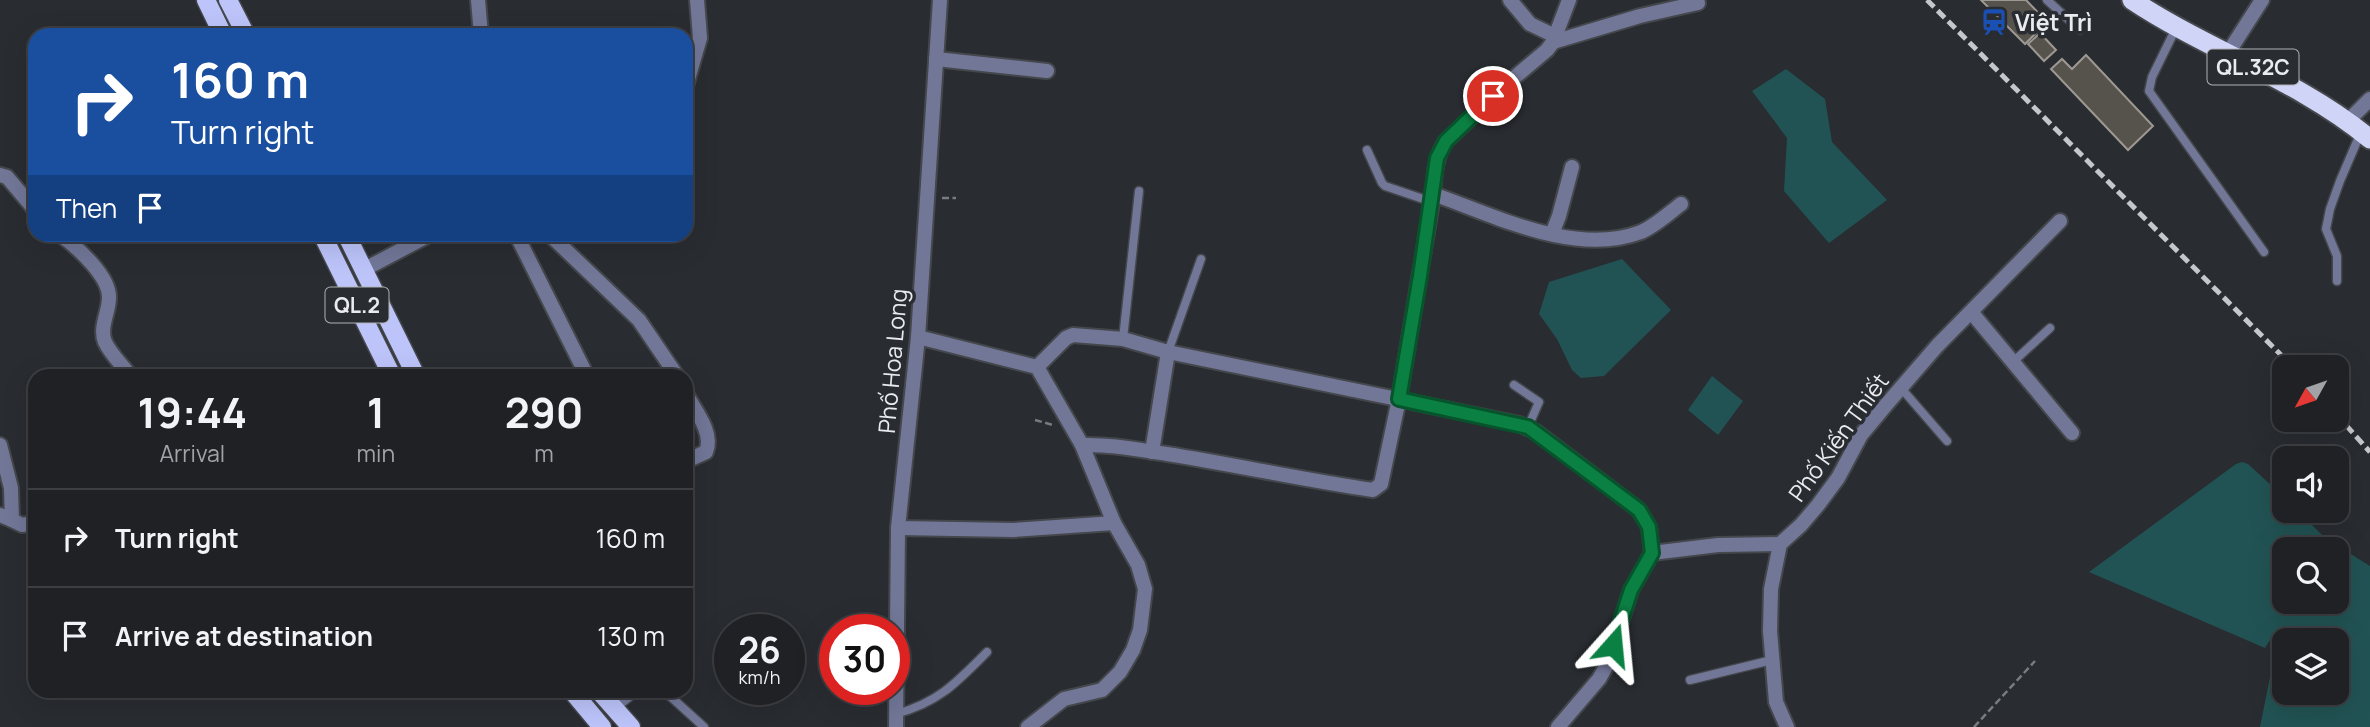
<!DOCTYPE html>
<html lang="en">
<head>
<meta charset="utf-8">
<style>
  :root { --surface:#1f2125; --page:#27292d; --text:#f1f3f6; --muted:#a1a3a7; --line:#3c3e42 }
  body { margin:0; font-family:Manrope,sans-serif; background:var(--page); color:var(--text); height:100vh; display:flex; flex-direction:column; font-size:26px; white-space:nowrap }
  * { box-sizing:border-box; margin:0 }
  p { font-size:23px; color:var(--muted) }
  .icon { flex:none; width:38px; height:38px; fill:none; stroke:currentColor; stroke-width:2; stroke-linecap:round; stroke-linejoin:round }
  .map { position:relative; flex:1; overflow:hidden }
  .sheet { position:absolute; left:28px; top:369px; width:665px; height:329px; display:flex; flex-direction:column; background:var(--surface); border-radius:21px; box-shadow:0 7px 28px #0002,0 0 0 2px var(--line) }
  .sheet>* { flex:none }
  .banner { position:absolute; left:28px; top:28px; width:665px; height:214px; border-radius:21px; box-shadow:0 7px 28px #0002,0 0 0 2px var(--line); background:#1a4fa0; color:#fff; overflow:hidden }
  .needle { width:46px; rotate:230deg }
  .tools { position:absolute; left:2272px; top:355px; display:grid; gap:14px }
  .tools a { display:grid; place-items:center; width:77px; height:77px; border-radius:14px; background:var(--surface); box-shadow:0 7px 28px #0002,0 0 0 2px var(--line); font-size:35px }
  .speed { position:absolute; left:714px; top:614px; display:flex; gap:14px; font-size:35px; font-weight:700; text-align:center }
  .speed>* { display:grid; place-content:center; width:91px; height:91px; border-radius:50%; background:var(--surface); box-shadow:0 7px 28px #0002,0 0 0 2px var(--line); line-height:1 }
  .speed small { font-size:18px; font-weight:400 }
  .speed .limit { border:10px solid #d22; background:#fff; color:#111 }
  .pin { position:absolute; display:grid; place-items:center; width:60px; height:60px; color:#fff; margin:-30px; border:4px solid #fff; border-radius:50%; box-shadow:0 2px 7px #0007 }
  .me { position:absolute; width:77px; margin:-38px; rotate:18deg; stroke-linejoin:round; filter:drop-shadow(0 0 5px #0008) }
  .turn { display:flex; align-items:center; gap:24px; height:147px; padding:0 28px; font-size:32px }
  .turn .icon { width:91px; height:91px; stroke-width:2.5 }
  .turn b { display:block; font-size:49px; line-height:60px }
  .then { display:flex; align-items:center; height:66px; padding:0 28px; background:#0003; gap:14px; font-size:26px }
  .eta { display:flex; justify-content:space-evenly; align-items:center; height:119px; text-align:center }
  .eta b { font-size:42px; font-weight:700; line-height:49px }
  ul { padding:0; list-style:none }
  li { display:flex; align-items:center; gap:21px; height:98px; padding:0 28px; border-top:2px solid var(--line) }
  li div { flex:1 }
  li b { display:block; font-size:26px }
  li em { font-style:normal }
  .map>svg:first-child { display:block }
  .water { fill:#225354; fill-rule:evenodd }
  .building { fill:#56534d; stroke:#9d9992; stroke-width:2 }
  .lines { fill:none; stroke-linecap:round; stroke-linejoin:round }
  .service-casing { stroke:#44474b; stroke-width:11 }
  .minor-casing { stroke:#44474b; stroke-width:18 }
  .tertiary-casing { stroke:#44474b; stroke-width:18 }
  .primary-casing { stroke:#44474b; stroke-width:21 }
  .trunk-casing { stroke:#44474b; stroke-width:23 }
  .path { stroke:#797b7f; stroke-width:2.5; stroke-dasharray:7 3.5; stroke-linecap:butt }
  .service { stroke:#727798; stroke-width:8 }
  .minor { stroke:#727798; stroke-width:14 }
  .tertiary { stroke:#727798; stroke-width:14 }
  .primary { stroke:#bcc4fa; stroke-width:18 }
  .trunk { stroke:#d0d5f8; stroke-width:19 }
  .rail { stroke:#c5c7ca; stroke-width:5; stroke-dasharray:10 5; stroke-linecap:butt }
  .route-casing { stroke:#07532c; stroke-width:18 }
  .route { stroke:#0b8043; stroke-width:12 }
  .labels { text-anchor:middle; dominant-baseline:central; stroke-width:7; stroke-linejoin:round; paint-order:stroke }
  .shield { fill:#292c31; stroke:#afb2b5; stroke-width:2 }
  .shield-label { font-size:21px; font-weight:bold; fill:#e9ebee }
  .poi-label { font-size:23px; font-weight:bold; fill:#e9ebee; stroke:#292c31; text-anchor:start }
  .street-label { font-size:23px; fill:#e9ebee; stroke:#292c31 }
</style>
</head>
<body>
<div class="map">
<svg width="2370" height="727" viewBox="0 0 2370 727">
  <rect width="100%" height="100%" fill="#292c31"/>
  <g class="water">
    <polygon points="1786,69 1825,99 1832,142 1887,200 1829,243 1784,191 1787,138 1752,91"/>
    <polygon points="1622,259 1671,310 1604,376 1581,378 1572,370 1557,339 1539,314 1549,282"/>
    <polygon points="1712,376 1743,401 1718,435 1688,410"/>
    <path d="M 2242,462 L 2248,464 L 2284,497 L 2284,511 L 2298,511 L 2325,538 L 2370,566 L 2370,727 L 2260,727 L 2278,637 L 2274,634 L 2265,648 L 2089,572 L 2236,464 ZM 2284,550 L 2336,550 L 2336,602 L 2284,602 ZM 2284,640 L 2336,640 L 2336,693 L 2284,693 Z"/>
  </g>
  <g class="building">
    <polygon points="1981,0 2026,0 2047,22 2025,44"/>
    <polygon points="2040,33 2056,50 2044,61 2028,44"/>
    <polygon points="2086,55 2153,126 2128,150 2051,69 2062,59 2072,69"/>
  </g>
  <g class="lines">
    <defs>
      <g id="service">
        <polyline points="2047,0 2080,30"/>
        <polyline points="2176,28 2152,77 2149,91 2264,252"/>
        <polyline points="1367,150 1382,183 1385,186 1432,202"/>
        <polyline points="2337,281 2337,256 2326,229 2330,209 2340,181 2361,132"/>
        <polyline points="1123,339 1139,191"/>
        <polyline points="1168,352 1201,259"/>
        <polyline points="2014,361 2050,328"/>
        <polyline points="1514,385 1539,402 1528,427"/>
        <polyline points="1901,388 1947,441"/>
        <polyline points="686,445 693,458"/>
        <polyline points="1690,680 1772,660"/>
        <polyline points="660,691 671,697 704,727"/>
        <polyline points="614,709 637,691"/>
        <path d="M 896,714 C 939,702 956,683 987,652"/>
      </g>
      <g id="minor">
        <polyline points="478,0 481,35"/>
        <polyline points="1510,0 1530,24 1555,36"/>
        <polyline points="1553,42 1640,16 1698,3"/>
        <polyline points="2228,53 2262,0"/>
        <polyline points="936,59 1047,71"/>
        <polyline points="686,86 700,38 697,0"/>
        <polyline points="2347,122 2370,99"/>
        <polyline points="0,175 7,177 35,210"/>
        <path d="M 1433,194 C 1496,216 1575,257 1641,232 C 1655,226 1668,214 1681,204"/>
        <path d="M 59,234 C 76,246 110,276 109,298 C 109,312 99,328 105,342 C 110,353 121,364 128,373"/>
        <polyline points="516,234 587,376"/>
        <polyline points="549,234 639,320 677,376"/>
        <polyline points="1552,234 1559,216 1572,167"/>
        <polyline points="363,270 431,234"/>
        <polyline points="1972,313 2072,433"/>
        <polyline points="918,337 1037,367 1082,445 1114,523 1138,565 1145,589 1140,630 1133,650 1120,672 1102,690 1064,699 1028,727"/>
        <polyline points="1037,367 1066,338 1073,335 1123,339 1168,352 1519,424 1536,432 1639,510 1649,527 1652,553 1631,590 1608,663 1599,679 1558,727"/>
        <path d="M 686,394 C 695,410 714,433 706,452 L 686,461"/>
        <polyline points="0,445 11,488 12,520 0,515"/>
        <path d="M 1082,445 C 1111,444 1139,450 1167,454 C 1236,465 1304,480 1373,490 L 1381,484 L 1399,399 L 1432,202 C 1435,180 1433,160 1446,141 L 1509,82 L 1547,50 L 1553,42 L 1569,0"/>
        <polyline points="1152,452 1168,352"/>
        <polyline points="12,520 22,525 35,523"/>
        <polyline points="898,528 1013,530 1114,523"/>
        <polyline points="1652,553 1718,545 1780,544"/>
        <polyline points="1787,727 1776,702 1770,631 1771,589 1780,544 1801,525 1818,505 1838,478 1861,435 1886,405 1937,346 2060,221"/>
      </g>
      <polyline id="tertiary" points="896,727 898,528 918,337 940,0"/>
      <g id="primary">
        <polyline points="206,0 223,35"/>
        <polyline points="228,0 246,35"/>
        <polyline points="322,234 392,376"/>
        <polyline points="346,234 416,376"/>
        <polyline points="572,691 602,727"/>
        <polyline points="599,691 631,727"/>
      </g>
      <path id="trunk" d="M 2132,0 C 2207,50 2301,81 2370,139"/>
    </defs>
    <use href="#service" class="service-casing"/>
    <use href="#minor" class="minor-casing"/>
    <use href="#tertiary" class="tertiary-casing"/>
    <use href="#primary" class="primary-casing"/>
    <use href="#trunk" class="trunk-casing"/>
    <g class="path">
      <polyline points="942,198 956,198"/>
      <polyline points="1035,420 1053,425"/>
      <polyline points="1974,727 2035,661"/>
    </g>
    <use href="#service" class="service"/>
    <use href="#minor" class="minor"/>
    <use href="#tertiary" class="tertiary"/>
    <use href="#primary" class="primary"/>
    <use href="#trunk" class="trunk"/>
    <g class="rail">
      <polyline points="1927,0 2294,368"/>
      <polyline points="2336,414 2370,452"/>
    </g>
  </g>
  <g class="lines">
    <defs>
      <polyline id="route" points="1493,96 1446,141 1437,158 1420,276 1399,399 1528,427 1639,510 1649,527 1652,553 1631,590 1613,645"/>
    </defs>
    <use href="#route" class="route-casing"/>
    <use href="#route" class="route"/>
  </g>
  <defs>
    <symbol id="station-bare" viewBox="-9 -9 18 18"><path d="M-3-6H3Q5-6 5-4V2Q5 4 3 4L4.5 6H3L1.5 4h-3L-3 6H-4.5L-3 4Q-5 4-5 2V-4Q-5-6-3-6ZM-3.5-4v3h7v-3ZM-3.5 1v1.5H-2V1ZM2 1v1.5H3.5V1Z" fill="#1a4fb4" stroke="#292c31" stroke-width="2.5" paint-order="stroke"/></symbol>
  </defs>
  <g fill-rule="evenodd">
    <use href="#station-bare" x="1975" y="3" width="38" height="38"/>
  </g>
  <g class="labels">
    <g class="shield">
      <rect x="2207.5" y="49.5" width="91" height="35" rx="5"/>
      <rect x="325.5" y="287.5" width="63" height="35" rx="5"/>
    </g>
    <g class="shield-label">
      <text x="2253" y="67">QL.32C</text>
      <text x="357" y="305">QL.2</text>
    </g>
    <g class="poi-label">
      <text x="2015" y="22">Việt Trì</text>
    </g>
    <g class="street-label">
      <text transform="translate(892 361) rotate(-85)">Phố Hoa Long</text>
      <text transform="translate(1838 437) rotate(-54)">Phố Kiến Thiết</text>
    </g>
  </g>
</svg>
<div class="tools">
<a><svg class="needle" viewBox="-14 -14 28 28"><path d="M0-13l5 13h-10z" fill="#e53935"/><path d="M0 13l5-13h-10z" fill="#a1a3a7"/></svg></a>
<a><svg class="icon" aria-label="sound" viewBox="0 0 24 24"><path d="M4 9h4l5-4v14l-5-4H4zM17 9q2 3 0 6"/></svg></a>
<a><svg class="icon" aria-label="search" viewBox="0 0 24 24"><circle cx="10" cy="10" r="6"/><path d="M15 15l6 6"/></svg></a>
<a><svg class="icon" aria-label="layers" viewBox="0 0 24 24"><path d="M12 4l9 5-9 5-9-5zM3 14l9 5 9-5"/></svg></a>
</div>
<div class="speed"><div>26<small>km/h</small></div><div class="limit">30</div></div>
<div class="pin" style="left:1493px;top:96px;background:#d93025"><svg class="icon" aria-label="arrive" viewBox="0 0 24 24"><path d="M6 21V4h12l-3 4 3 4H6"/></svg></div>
<svg class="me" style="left:1613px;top:645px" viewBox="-20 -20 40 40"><path d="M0-17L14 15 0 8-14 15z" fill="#0b8043" stroke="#fff" stroke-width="4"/></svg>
<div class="banner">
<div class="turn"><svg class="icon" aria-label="right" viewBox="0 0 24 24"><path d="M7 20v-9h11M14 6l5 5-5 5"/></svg><div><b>160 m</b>Turn right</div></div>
<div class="then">Then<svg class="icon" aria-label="arrive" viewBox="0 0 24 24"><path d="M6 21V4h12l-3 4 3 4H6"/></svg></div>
</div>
<section class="sheet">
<div class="eta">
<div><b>19:44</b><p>Arrival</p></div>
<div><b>1</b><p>min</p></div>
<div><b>290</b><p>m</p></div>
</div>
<ul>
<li><svg class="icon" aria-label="right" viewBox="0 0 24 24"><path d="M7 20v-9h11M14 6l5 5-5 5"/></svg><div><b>Turn right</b></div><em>160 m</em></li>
<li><svg class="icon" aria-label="arrive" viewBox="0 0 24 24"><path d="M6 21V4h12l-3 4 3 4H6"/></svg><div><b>Arrive at destination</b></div><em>130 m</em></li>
</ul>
</section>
</div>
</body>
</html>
